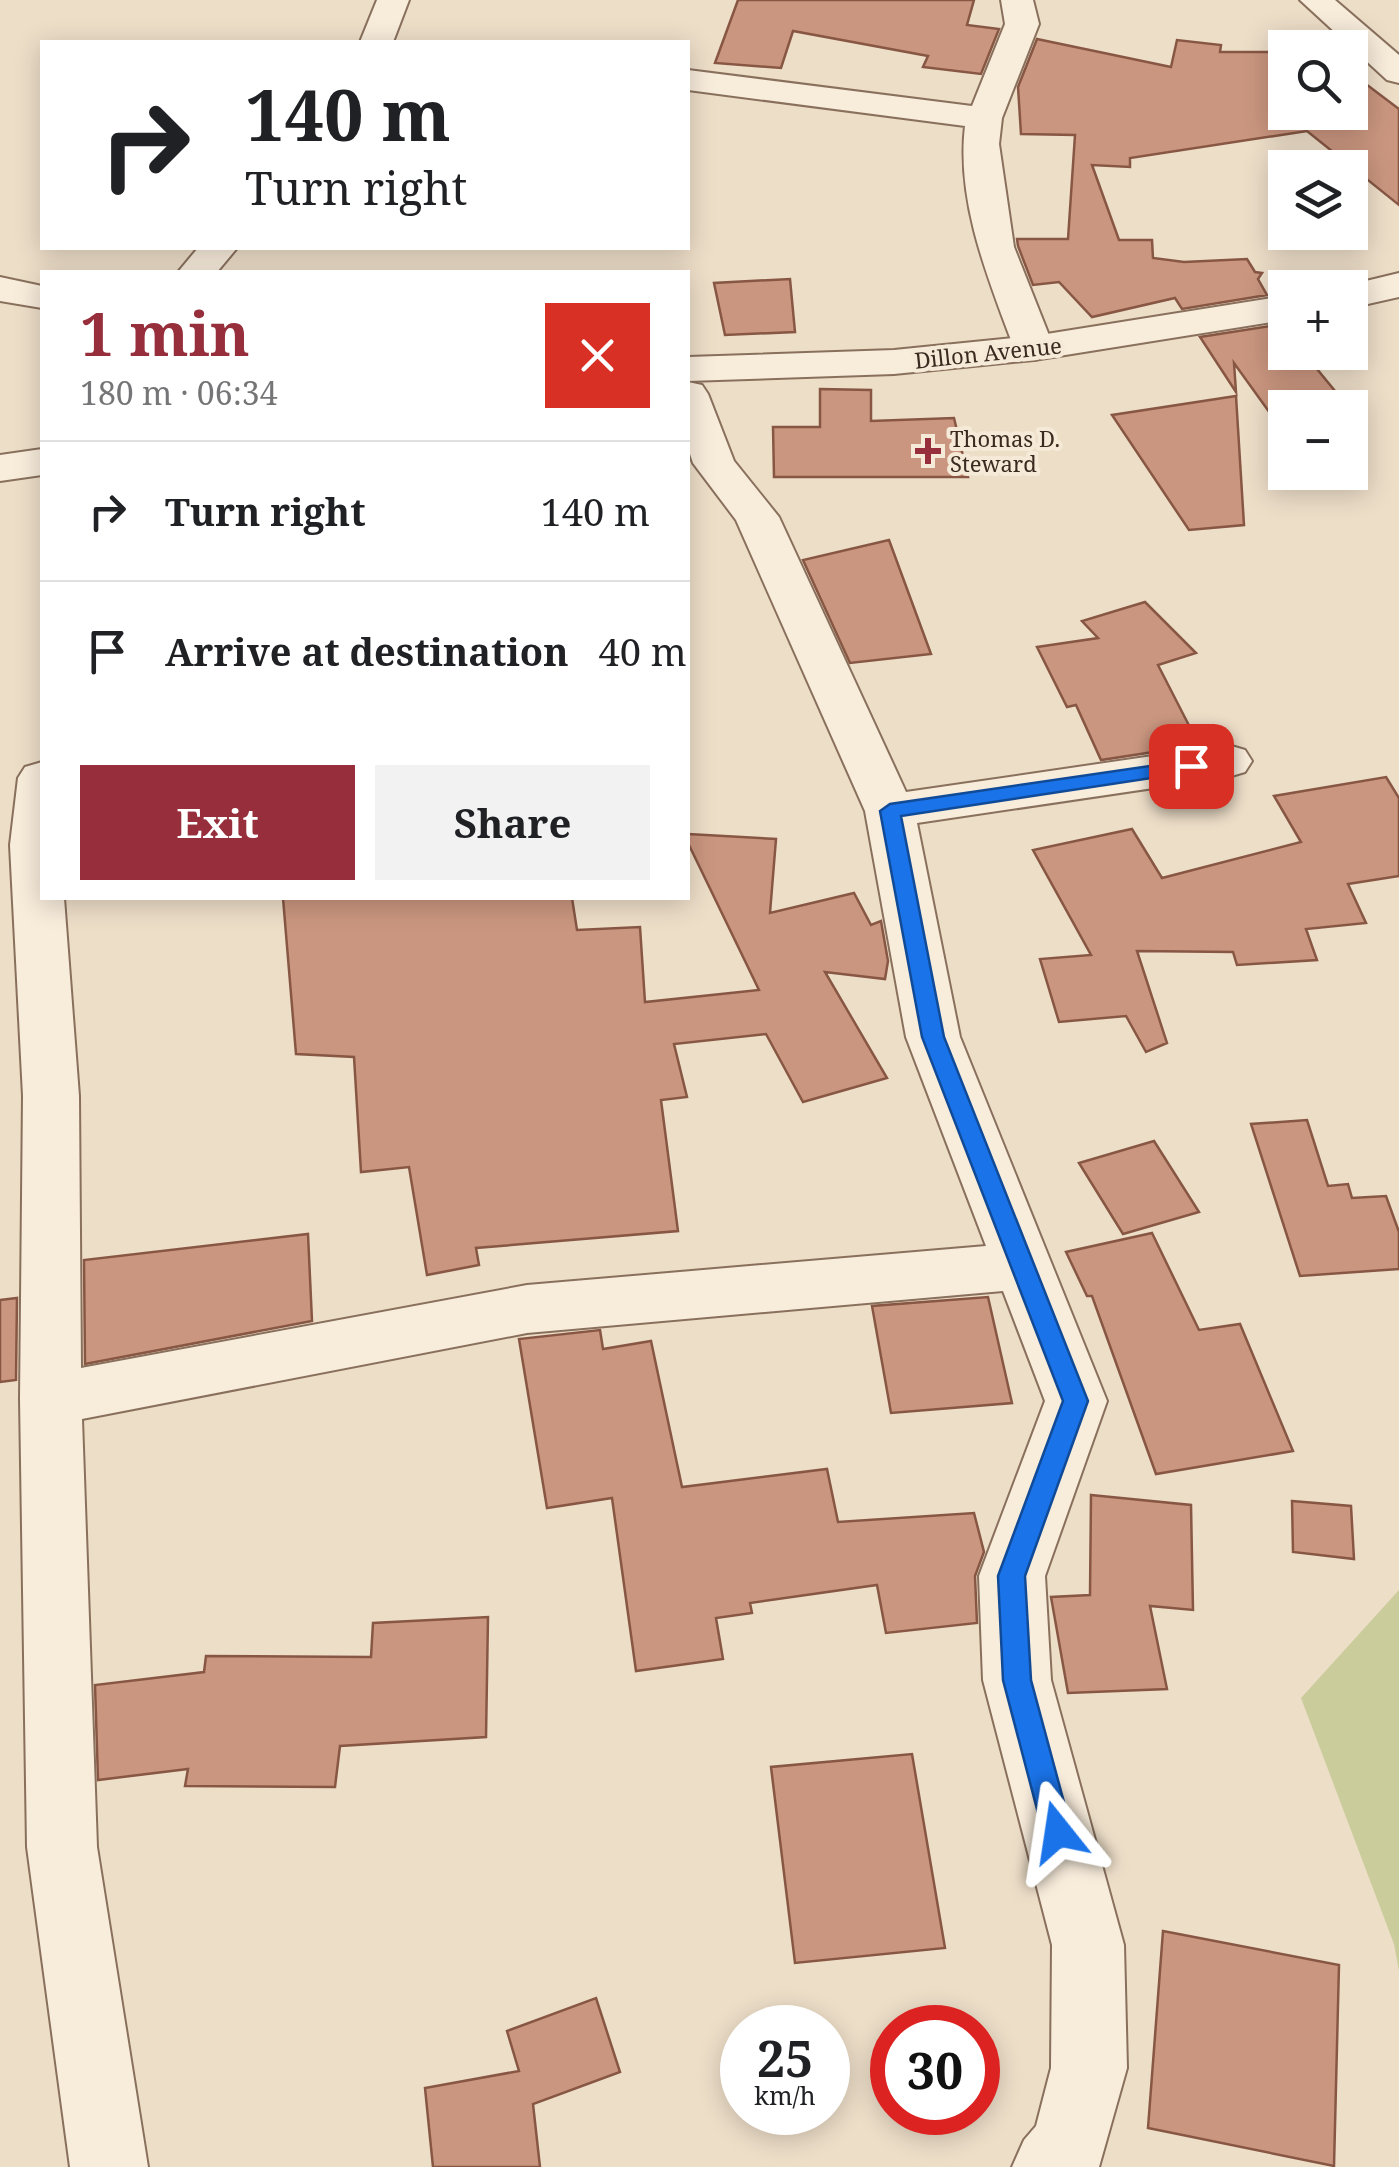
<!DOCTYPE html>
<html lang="en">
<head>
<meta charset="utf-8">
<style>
  :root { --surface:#fff; --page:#f2f2f2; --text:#202124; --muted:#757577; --line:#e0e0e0; --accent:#962f3b }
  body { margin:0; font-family:"Noto Serif",serif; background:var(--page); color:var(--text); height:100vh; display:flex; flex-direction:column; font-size:38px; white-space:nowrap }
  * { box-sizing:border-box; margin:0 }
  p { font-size:32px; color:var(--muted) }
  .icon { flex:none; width:55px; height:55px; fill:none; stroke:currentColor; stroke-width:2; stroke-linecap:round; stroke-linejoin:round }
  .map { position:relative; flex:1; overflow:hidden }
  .sheet { position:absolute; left:40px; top:270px; width:650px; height:630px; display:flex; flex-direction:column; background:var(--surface); border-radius:0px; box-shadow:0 5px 25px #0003 }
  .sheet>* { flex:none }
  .hud { position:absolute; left:40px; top:40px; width:650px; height:210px; border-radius:0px; box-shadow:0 5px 25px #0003; background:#fff; color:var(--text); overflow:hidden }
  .controls { position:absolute; left:1268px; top:30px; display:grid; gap:20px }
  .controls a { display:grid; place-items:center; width:100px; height:100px; border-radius:0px; background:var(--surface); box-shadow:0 5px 25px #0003; font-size:50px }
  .speed { position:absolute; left:720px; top:2005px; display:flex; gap:20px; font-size:50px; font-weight:700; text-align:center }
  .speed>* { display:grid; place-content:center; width:130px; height:130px; border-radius:50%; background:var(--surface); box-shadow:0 5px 25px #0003; line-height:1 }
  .speed small { font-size:25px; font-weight:400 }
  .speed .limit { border:15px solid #d22; background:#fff; color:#111 }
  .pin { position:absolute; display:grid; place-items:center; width:85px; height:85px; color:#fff; margin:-42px; border-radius:20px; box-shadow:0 5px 15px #0006 }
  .me { position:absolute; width:110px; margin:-55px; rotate:345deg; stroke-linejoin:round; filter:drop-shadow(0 0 8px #0008) }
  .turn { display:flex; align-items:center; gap:35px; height:210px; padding:0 40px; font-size:45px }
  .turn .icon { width:130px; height:130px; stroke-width:2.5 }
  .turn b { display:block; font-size:70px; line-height:85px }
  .round { display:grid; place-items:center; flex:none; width:105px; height:105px; border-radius:0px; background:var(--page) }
  .headline { display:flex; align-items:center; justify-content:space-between; height:170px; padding:0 40px }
  h1 { font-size:60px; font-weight:700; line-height:75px; color:var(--accent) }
  .primary-button { display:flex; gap:20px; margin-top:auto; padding:20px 40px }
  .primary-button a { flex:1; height:115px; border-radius:0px; background:var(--accent); color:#fff; font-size:40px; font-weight:700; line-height:115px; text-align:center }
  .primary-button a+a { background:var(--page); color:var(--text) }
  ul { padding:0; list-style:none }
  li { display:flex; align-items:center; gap:30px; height:140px; padding:0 40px; border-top:2px solid var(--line) }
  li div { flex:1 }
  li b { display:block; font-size:38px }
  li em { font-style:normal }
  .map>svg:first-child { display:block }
  .green { fill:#cbcc9b }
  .building { fill:#ca967f; stroke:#875744; stroke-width:2.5 }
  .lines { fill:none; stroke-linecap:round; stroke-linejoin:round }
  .minor-casing { stroke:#89705d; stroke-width:4 }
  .tertiary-casing { stroke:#89705d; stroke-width:4 }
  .minor { fill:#f8ecdb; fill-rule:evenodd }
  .tertiary { fill:#f8ecdb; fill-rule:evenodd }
  .route { fill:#1a73e8; stroke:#114b97; stroke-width:2.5 }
  .poi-dot { fill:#962f3b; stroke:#f5e9d7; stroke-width:4 }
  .labels { text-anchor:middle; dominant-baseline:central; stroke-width:8; stroke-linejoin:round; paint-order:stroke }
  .far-street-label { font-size:22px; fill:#3a2a20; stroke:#f5e9d7 }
  .far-poi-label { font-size:22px; fill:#3a2a20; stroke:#f5e9d7; text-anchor:start }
</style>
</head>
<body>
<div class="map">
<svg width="1399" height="2167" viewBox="0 0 1399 2167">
  <rect width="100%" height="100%" fill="#eddec8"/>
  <polygon class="green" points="1399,1590 1399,1971 1394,1944 1301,1698"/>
  <g class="building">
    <polygon points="738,0 974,0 967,25 999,29 981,74 923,67 928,56 793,31 781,68 715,63"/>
    <polygon points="1037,39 1171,67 1177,40 1221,45 1220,52 1285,52 1285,112 1350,112 1350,72 1399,109 1399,205 1307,131 1130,158 1130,167 1092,165 1119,240 1152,240 1153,258 1184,262 1247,259 1255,272 1262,273 1258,279 1267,295 1182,309 1175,298 1092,317 1059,282 1033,285 1018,246 1017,239 1068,239 1075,135 1021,134 1018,87"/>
    <polygon points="790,279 795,332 725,335 714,283"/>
    <polygon points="1283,324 1285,352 1303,352 1349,408 1285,408 1285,434 1234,363 1236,392 1200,337"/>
    <polygon points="820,389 871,390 871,421 954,418 968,477 774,477 773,427 820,427"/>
    <polygon points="1236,396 1244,525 1189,530 1112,415"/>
    <polygon points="889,540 931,654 850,663 803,560"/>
    <polygon points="1145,602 1196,653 1158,665 1199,745 1101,760 1076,705 1067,707 1037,647 1098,638 1082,621"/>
    <polygon points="1386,777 1399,798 1399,876 1348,884 1366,923 1306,929 1317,960 1237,965 1233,952 1137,951 1167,1043 1146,1052 1126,1016 1059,1022 1040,959 1091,955 1033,850 1132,829 1162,878 1301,842 1274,796"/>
    <polygon points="688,834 776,839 770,913 854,893 871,925 881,921 888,961 885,979 825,972 887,1078 803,1102 766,1034 674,1044 687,1097 661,1100 678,1231 476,1248 479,1265 427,1275 409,1167 361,1172 354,1057 296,1054 283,898 572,898 577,930 640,927 645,1002 759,990 688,843"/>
    <polygon points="1307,1120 1328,1186 1348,1184 1352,1198 1386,1196 1399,1232 1399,1269 1300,1276 1251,1124"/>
    <polygon points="1154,1141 1199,1212 1123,1234 1079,1163"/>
    <polygon points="1152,1233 1199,1330 1240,1324 1293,1451 1156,1474 1092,1296 1087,1296 1066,1252"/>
    <polygon points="308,1234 312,1321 85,1364 84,1260"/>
    <polygon points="988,1297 1012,1403 891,1413 872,1306"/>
    <polygon points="17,1298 16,1380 0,1382 0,1300"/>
    <polygon points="600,1330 603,1349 651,1341 682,1487 827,1469 838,1522 974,1513 984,1552 975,1576 977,1623 886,1633 877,1585 750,1603 752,1613 716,1618 723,1659 636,1671 612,1498 547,1508 519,1339"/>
    <polygon points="1091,1495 1191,1505 1193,1610 1150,1606 1167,1689 1068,1693 1051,1597 1090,1595"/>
    <polygon points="1292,1501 1351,1506 1354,1559 1293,1552"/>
    <polygon points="488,1617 486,1737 340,1746 335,1787 185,1786 188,1769 98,1780 95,1685 204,1672 206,1656 371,1657 373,1623"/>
    <polygon points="912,1754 945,1948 795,1963 771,1767"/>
    <polygon points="1163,1931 1339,1965 1334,2166 1148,2128"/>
    <polygon points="596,1998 620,2072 533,2104 540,2167 433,2167 425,2088 519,2071 507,2031"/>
  </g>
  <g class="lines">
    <defs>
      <g id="minor">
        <polygon points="377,0 409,0 393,42 360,42"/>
        <path d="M 1001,0 L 1033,0 L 1039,24 L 1002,118 L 999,144 L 1014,247 L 1054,348 L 1048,356 L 1034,360 L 1020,356 L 1014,348 C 988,278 956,202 965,126 L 688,90 L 688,70 L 972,106 L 1005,24 Z"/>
        <polygon points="1300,0 1335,0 1399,55 1399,83 1387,80"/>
        <polygon points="198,248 237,248 217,272 178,272"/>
        <polygon points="688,382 702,385 708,394 734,461 779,517 906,792 1228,745 1245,750 1252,761 1245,772 1228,777 917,823 960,1037 1107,1401 1045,1576 1051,1680 1124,1945 1127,2068 1099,2167 1012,2167 1024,2140 1036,2126 1051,2068 1052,1945 983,1680 979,1576 1045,1401 1003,1291 527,1333 82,1419 97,1847 148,2167 70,2167 27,1847 20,1399 23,1096 10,845 18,778 25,767 42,762 42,898 64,898 79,1096 81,1368 527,1285 986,1246 906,1037 865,811 736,520 693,463 688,448"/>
        <polygon points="42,449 42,475 0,481 0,455"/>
      </g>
      <g id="tertiary">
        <polygon points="1399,273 1399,297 1350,308 1350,288 1337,288"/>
        <polygon points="0,277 42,286 42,308 0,301"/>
        <polygon points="1285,296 1285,320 1034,360 894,374 688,381 688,357 894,350 1034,336"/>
      </g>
    </defs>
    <use href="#minor" class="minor-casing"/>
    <use href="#tertiary" class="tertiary-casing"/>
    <use href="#minor" class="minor"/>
    <use href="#tertiary" class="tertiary"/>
  </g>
  <polygon class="route" points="1191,760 1198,762 1198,771 901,816 944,1037 1088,1401 1025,1576 1031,1680 1072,1832 1068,1841 1058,1845 1047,1841 1043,1832 1003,1680 998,1576 1063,1401 922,1037 880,811 890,804"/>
  <path class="poi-dot" d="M923 436h10v10h10v10h-10v10h-10v-10h-10v-10h10z"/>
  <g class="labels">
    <g class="far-street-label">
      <text transform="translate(988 352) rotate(-6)">Dillon Avenue</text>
    </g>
    <g class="far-poi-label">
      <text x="950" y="438">Thomas D.<tspan x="950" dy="25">Steward</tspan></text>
    </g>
  </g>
</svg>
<div class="controls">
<a><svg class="icon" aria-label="search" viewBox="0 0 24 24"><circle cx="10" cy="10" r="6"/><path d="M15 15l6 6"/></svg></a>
<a><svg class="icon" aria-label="layers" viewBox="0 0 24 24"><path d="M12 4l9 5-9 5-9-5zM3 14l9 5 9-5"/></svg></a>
<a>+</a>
<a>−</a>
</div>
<div class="speed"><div>25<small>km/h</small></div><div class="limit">30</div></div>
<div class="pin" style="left:1191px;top:766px;background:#d93025"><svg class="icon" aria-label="arrive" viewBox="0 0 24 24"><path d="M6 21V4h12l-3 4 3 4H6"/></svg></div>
<svg class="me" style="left:1058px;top:1832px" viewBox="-20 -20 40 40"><path d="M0-17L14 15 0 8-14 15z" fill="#1a73e8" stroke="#fff" stroke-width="4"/></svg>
<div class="hud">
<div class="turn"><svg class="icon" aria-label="right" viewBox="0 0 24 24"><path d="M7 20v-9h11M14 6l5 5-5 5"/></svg><div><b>140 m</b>Turn right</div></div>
</div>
<section class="sheet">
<div class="headline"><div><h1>1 min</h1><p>180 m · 06:34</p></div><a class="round" style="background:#d93025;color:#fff"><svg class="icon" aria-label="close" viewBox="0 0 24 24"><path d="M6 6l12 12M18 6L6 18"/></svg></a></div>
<ul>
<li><svg class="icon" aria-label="right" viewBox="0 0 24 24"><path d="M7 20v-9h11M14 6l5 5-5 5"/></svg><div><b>Turn right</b></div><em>140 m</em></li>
<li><svg class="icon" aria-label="arrive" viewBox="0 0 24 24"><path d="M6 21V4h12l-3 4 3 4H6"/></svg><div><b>Arrive at destination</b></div><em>40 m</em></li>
</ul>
<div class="primary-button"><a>Exit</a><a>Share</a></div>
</section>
</div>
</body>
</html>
